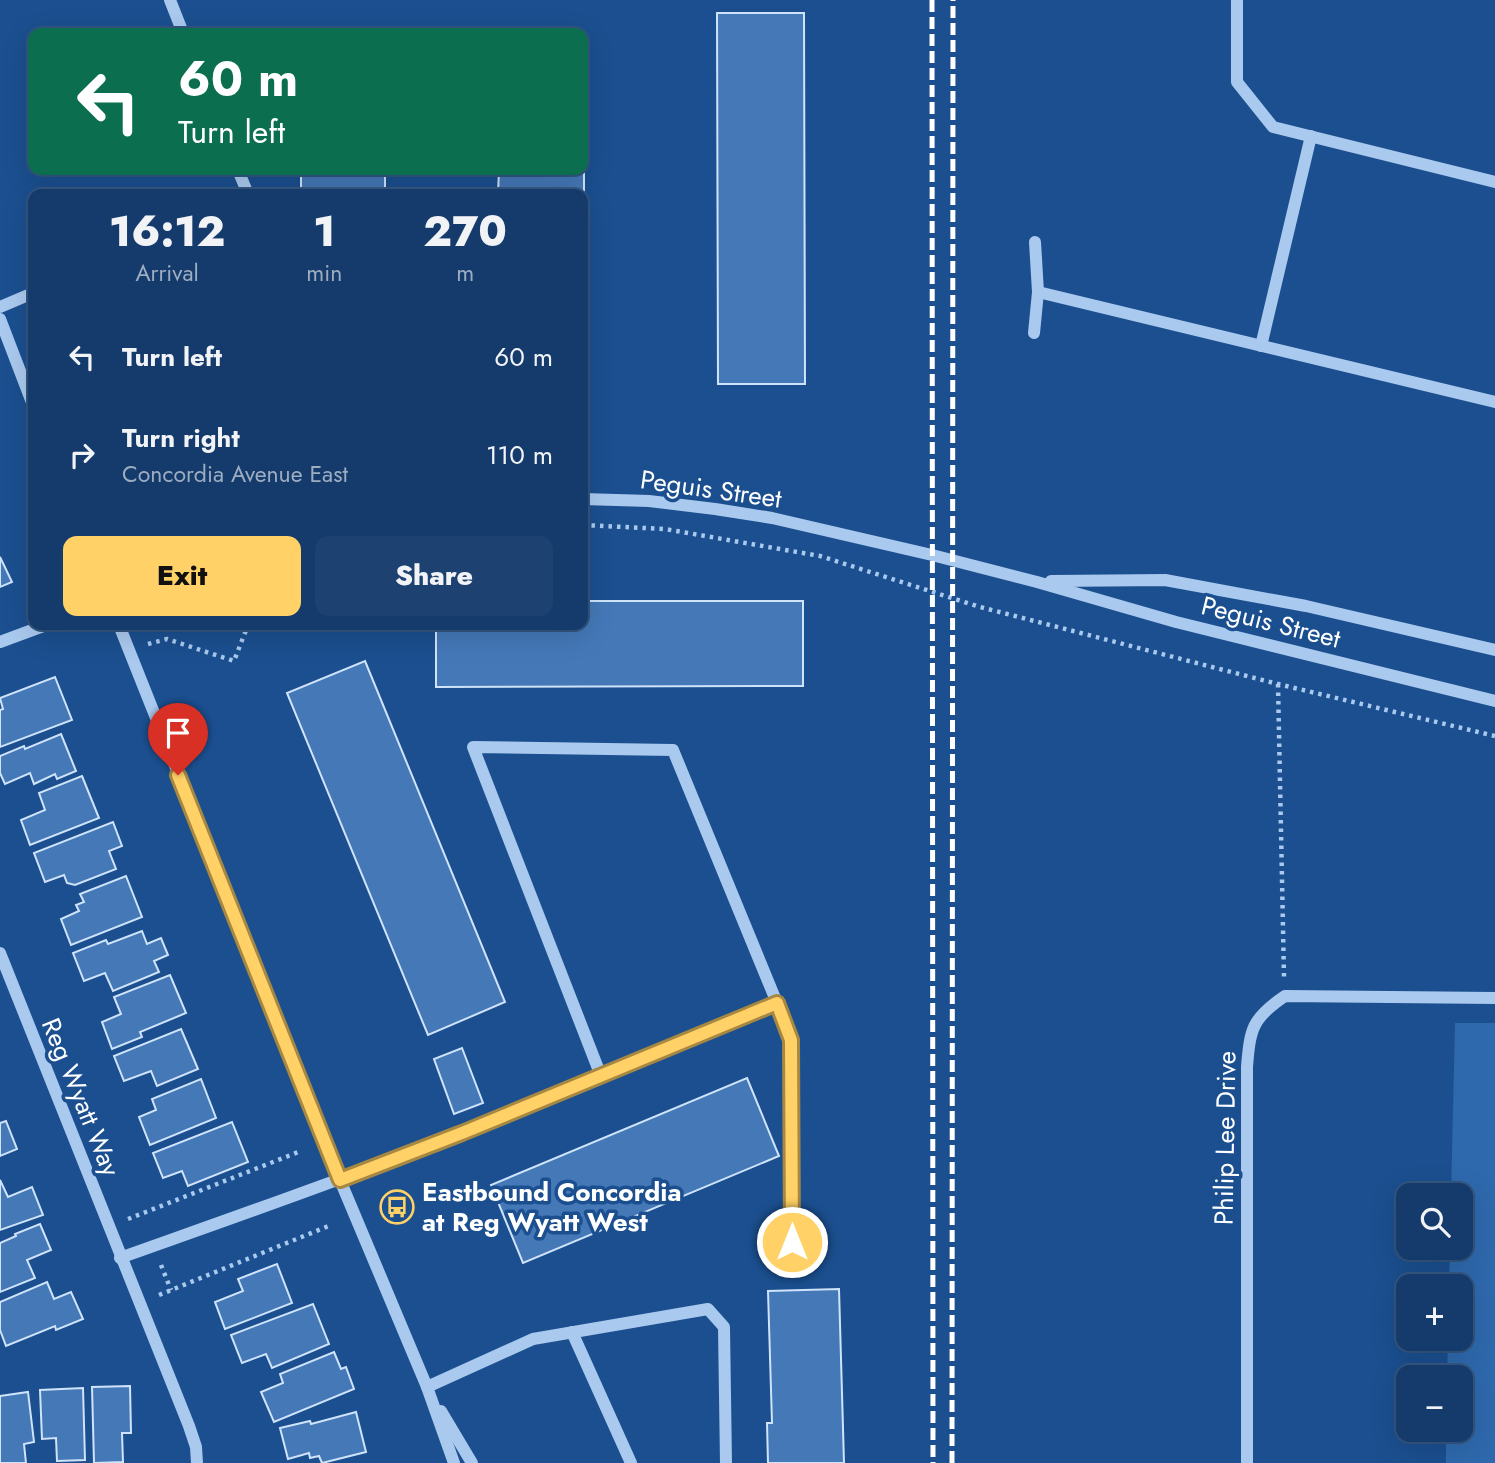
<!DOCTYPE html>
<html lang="en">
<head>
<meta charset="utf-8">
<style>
  :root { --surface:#143b6b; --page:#1d4271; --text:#f1f3f6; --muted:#9dadc1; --line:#33557e; --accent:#ffd166 }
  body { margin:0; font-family:Jost,sans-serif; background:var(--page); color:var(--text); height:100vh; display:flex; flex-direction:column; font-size:26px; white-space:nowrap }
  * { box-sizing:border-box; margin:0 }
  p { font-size:23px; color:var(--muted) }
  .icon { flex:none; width:38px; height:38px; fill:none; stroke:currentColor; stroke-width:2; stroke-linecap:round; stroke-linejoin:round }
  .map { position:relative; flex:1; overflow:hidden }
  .drawer { position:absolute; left:28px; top:189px; width:560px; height:441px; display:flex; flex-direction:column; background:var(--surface); border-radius:14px; box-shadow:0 7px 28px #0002,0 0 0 2px var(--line) }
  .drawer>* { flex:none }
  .top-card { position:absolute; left:28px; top:28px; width:560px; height:147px; border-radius:14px; box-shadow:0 7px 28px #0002,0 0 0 2px var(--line); background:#0b6e4f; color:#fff; overflow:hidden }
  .fabs { position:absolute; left:1396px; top:1183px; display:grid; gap:14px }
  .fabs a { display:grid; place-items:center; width:77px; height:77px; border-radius:14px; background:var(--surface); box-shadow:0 7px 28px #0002,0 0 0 2px var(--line); font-size:35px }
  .pin { position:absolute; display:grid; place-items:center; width:60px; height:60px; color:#fff; margin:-72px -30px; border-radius:50% 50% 50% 0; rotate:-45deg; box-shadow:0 0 7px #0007 }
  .pin .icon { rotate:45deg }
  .me { position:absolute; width:77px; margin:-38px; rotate:0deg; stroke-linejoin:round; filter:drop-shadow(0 0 5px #0008) }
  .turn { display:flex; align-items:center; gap:24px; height:147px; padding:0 35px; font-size:32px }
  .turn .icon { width:91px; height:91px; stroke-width:2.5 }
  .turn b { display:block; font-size:49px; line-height:60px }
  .eta { display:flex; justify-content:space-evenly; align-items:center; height:119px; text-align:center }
  .eta b { font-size:42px; font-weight:800; line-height:49px }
  .cta { display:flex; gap:14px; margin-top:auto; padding:14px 35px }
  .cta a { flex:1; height:80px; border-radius:14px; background:var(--accent); color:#111; font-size:28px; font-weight:800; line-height:80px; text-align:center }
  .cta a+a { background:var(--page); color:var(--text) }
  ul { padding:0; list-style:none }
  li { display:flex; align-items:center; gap:21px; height:98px; padding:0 35px }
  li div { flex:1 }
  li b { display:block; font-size:26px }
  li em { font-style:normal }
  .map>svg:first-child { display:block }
  .green { fill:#2e69ad }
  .building { fill:#4478b7; stroke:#cfe3fa; stroke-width:2 }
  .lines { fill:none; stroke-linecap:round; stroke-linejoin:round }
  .path { stroke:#a9c9ee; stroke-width:4.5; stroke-dasharray:3.5 5; stroke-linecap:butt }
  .minor { stroke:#a9c9ee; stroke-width:12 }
  .rail { stroke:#fff; stroke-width:5; stroke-dasharray:12 5; stroke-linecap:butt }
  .route-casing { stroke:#a68842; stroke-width:18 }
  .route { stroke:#ffd166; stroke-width:12 }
  .labels { text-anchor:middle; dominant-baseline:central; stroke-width:7; stroke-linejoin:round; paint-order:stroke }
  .street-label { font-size:26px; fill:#fff; stroke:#1b4f8f }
  .poi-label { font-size:26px; font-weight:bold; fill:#fff; stroke:#1b4f8f; text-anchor:start }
</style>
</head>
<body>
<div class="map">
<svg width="1495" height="1463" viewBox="0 0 1495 1463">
  <rect width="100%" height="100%" fill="#1b4f8f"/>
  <polygon class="green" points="1455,1023 1495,1023 1495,1463 1446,1463 1446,1430 1461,1430 1461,1377 1447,1377 1448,1339 1461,1339 1461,1286 1449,1286 1450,1248 1461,1248 1461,1195 1451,1195"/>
  <g class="building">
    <polygon points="717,13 804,13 805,384 718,384"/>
    <polygon points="583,78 584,78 584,359 583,194 498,194 499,170 583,170"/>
    <rect x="301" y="170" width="84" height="24"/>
    <polygon points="0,557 12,582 0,587"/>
    <polygon points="583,601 803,601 803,686 436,687 436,625 583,625"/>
    <polygon points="365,661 505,1002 428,1035 287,693"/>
    <polygon points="55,677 72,720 0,747 0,710 3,709 0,698"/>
    <polygon points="61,734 76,771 57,779 55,774 34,784 30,773 5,784 0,773 0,756 24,746 25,749"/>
    <polygon points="82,776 99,818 30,845 21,820 45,810 39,793"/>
    <polygon points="113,822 122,846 109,851 116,869 75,885 67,883 64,875 45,882 34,853"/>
    <polygon points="126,876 142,917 71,945 61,919 79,911 76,905 84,902 80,894"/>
    <polygon points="142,931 147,944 161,938 168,955 154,961 159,972 113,991 105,973 84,981 73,953 106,940 108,944"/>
    <polygon points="170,975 186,1013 140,1032 142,1037 112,1049 102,1022 121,1014 114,997"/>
    <polygon points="181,1029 198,1069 157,1086 151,1071 124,1081 114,1056"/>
    <polygon points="462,1048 483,1103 454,1114 434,1059"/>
    <polygon points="747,1078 779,1156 523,1263 491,1185"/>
    <polygon points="201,1079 216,1118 150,1145 139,1117 156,1110 152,1099"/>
    <polygon points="6,1121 17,1149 0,1156 0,1123"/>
    <polygon points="232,1122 248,1162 188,1186 182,1171 163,1178 153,1153"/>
    <polygon points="0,1180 8,1197 32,1187 43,1215 0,1230"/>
    <polygon points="40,1224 51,1250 27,1260 35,1278 0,1292 0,1243 16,1236 15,1234"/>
    <polygon points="277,1264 292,1303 225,1329 215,1302 243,1291 238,1279"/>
    <polygon points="47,1282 54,1299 71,1292 83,1319 56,1330 55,1326 6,1346 0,1330 0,1302"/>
    <polygon points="839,1289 844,1463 768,1463 767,1423 772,1423 768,1291"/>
    <polygon points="313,1304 329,1344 272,1368 266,1354 242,1363 231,1335"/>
    <polygon points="334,1352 341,1369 346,1367 354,1389 274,1422 261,1392 283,1383 280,1374"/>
    <polygon points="130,1386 131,1433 122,1433 123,1462 94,1463 92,1387"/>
    <polygon points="83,1388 85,1460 57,1461 56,1438 42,1439 40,1390"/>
    <polygon points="28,1392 34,1442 24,1444 26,1463 0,1463 0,1396"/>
    <polygon points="356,1412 366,1452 322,1463 319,1456 310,1458 309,1453 288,1459 280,1428 310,1421 311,1424"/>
  </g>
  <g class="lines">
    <g class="path">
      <polyline points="583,525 665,529 820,556 980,607 1278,684 1495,736"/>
      <polyline points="148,644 167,639 234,661 248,625"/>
      <polyline points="1278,684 1284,977"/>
      <polyline points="128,1219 301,1151"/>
      <polyline points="161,1265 171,1290"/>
      <polyline points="159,1295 331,1225"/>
    </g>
    <g class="minor">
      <polyline points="170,0 183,33"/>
      <polyline points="1237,0 1237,82 1273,127 1495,182"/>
      <polyline points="238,170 248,194"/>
      <polyline points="1038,292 1495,402"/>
      <polyline points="0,307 33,293"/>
      <polyline points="0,319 33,405"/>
      <polyline points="1034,333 1038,292 1035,242"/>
      <polyline points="1261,346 1311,136"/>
      <polyline points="583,499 649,501 715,509 772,518 932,555 1037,582 1176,622 1495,701"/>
      <polyline points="1051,581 1165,580 1306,606 1495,650"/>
      <polyline points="119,625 340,1180 427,1387 454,1463"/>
      <polyline points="0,642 46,625"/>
      <polyline points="0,953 189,1426 196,1447 197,1463"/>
      <polyline points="777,1003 791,1040 792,1243"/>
      <path d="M 120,1258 C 235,1217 350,1177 464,1132 C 569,1090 672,1044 777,1003 L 673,750 L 473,747 L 601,1076"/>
      <polyline points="572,1332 631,1463"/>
      <polyline points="427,1387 533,1339 708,1309 724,1327 726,1463"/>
      <polyline points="441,1411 472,1463"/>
      <path d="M 1247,1463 L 1247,1067 C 1250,1029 1252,1018 1285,996 L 1495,998"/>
    </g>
    <g class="rail">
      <polyline points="932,0 933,1463"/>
      <polyline points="952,1463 953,0"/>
    </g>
  </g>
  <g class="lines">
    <defs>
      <polyline id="route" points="178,775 340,1180 462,1133 777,1003 791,1040 792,1242"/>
    </defs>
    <use href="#route" class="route-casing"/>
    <use href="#route" class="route"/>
  </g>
  <defs>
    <symbol id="bus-ring" viewBox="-11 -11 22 22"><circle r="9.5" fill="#1b4f8f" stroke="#ffd166" stroke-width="1.5"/><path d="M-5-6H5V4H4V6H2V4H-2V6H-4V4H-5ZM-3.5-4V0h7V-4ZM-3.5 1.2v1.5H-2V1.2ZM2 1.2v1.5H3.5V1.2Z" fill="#ffd166"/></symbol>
  </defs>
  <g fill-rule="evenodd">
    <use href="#bus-ring" x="378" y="1188" width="38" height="38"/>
  </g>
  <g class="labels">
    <g class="street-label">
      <text transform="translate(711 489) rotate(8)">Peguis Street</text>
      <text transform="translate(1271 622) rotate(14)">Peguis Street</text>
      <text transform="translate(81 1097) rotate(68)">Reg Wyatt Way</text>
      <text transform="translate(1225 1138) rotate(-89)">Philip Lee Drive</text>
    </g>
    <g class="poi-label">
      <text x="422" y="1192">Eastbound Concordia<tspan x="422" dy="30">at Reg Wyatt West</tspan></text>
    </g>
  </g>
</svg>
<div class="fabs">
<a><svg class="icon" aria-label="search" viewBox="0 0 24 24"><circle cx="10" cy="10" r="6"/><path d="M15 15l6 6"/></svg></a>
<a>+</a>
<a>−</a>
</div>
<div class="pin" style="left:178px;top:775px;background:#d93025"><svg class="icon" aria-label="arrive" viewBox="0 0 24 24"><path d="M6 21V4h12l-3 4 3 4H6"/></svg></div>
<svg class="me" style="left:792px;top:1242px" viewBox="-20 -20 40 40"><circle r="17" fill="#ffd166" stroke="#fff" stroke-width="3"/><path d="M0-11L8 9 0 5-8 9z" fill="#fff"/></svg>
<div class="top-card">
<div class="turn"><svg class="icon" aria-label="left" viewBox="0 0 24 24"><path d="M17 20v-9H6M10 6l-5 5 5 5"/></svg><div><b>60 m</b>Turn left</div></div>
</div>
<section class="drawer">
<div class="eta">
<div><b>16:12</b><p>Arrival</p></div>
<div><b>1</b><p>min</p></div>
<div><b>270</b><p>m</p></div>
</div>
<ul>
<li><svg class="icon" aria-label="left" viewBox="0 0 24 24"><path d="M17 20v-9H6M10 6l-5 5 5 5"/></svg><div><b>Turn left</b></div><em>60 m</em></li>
<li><svg class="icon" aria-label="right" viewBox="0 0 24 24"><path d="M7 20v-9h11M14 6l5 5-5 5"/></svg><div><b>Turn right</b><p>Concordia Avenue East</p></div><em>110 m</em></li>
</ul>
<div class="cta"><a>Exit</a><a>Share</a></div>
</section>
</div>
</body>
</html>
